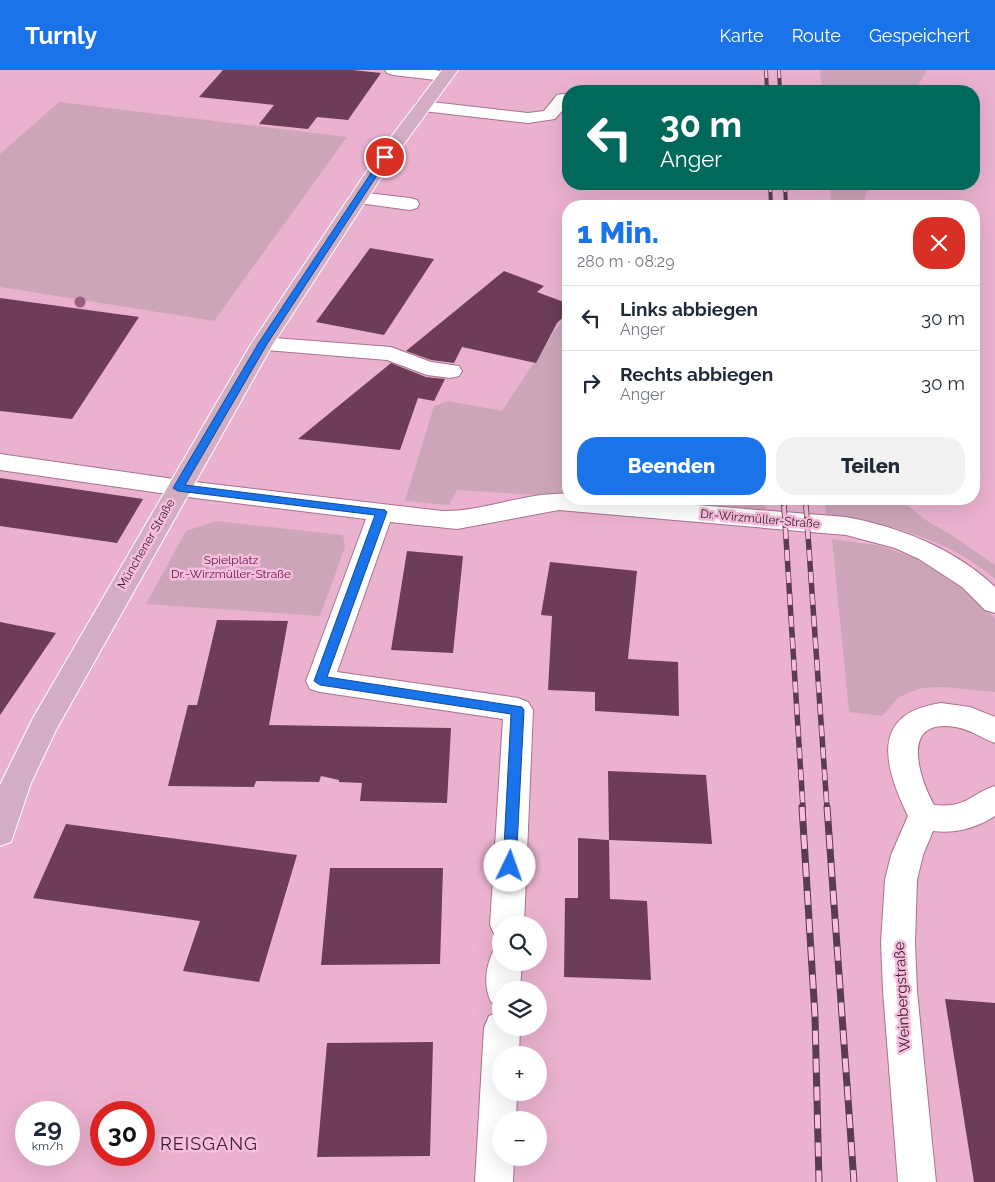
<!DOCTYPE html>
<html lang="de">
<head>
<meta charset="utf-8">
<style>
  :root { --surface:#fff; --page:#f2f2f3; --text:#1f2937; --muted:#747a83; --line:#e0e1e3; --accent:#1a73e8 }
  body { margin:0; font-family:Raleway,sans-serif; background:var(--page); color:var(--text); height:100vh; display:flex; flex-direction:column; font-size:19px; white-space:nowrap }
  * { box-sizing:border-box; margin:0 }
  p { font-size:16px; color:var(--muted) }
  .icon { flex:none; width:28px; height:28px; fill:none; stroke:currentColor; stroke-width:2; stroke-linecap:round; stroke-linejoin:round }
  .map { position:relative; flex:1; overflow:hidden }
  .panel { position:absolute; left:562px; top:130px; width:418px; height:305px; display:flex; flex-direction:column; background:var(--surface); border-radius:20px; box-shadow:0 5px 20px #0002 }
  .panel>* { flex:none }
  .banner { position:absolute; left:562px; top:15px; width:418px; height:105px; border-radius:20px; box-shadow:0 5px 20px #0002; background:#00695c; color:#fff; overflow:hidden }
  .tools { position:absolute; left:492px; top:846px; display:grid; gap:10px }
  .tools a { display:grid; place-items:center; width:55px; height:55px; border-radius:50%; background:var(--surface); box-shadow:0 5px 20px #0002; font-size:25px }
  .speed { position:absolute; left:15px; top:1031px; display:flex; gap:10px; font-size:25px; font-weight:700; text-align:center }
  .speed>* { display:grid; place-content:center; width:65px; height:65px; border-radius:50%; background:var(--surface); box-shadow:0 5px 20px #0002; line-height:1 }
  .speed small { font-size:12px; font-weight:400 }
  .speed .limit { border:8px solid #d22; background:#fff; color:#111 }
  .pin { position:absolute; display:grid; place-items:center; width:42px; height:42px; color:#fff; margin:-21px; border:2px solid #fff; border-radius:50%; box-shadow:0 1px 5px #0007 }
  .me { position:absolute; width:55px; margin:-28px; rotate:3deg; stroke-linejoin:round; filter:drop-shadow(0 0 4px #0008) }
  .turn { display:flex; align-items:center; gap:18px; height:105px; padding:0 15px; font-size:22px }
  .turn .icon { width:65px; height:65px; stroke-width:2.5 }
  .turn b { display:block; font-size:35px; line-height:42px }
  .round { display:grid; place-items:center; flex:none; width:52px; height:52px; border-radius:20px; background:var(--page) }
  .head { display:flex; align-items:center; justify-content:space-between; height:85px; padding:0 15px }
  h1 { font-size:30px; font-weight:800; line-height:38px; color:var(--accent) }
  .button { display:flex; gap:10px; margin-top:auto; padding:10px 15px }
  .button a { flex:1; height:58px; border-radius:20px; background:var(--accent); color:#fff; font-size:20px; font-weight:800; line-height:58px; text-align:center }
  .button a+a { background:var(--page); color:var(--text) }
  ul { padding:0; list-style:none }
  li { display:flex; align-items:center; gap:15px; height:65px; padding:0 15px; border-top:1px solid var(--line) }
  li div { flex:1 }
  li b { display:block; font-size:19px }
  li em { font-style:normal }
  header { display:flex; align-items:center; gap:30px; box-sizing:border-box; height:70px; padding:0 25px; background:var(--accent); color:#fff }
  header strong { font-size:24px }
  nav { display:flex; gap:28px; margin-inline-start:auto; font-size:18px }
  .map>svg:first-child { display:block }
  .green { fill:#cda5b9 }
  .building { fill:#6d3d58 }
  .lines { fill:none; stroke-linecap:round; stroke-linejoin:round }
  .minor-casing { stroke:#a7728e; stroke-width:2 }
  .major-casing { stroke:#fff; stroke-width:2 }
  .minor { fill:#fff; fill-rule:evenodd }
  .major { fill:#d3adc2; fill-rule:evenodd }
  .rail-far3-casing { stroke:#593d4c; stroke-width:4 }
  .rail-far2-casing { stroke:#593d4c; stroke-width:4.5 }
  .rail-far1-casing { stroke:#593d4c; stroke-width:5.5 }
  .rail-casing { stroke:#593d4c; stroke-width:7 }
  .rail-far3 { stroke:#f9bedd; stroke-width:2.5; stroke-dasharray:8; stroke-linecap:butt }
  .rail-far2 { stroke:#f9bedd; stroke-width:3; stroke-dasharray:9; stroke-linecap:butt }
  .rail-far1 { stroke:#f9bedd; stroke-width:4; stroke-dasharray:11; stroke-linecap:butt }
  .rail { stroke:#f9bedd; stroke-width:5; stroke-dasharray:14; stroke-linecap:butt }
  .tree { fill:#9c5d82 }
  .route { fill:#1a73e8; stroke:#114b97 }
  .labels { text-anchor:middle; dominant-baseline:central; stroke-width:5; stroke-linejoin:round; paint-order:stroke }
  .street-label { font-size:12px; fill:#39232f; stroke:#f9bedd }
  .park-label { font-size:12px; fill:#5c1842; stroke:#f9bedd }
  .near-street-label { font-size:15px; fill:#39232f; stroke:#f9bedd }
  .near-quarter-label { font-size:18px; letter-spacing:1px; fill:#39232f; stroke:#f9bedd }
</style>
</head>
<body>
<header>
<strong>Turnly</strong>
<nav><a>Karte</a><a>Route</a><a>Gespeichert</a></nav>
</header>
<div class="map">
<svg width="995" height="1112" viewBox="0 0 995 1112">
  <rect width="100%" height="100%" fill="#ebb2d0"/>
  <g class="green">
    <polygon points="820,0 927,0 915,21 822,21"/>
    <polygon points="59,32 347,67 214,251 0,217 0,84"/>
    <polygon points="830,114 870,114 862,136 831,136"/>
    <polygon points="569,239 569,427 457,420 449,435 405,431 434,336 448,331 502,341"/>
    <polygon points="596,429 764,429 765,439"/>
    <path d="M 825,429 L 900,429 L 924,449 L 950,464 L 995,495 L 995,509 C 948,468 886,453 826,444 Z"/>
    <polygon points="216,451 343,465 345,477 320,546 146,534 186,461"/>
    <polygon points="832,469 882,476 920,490 954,509 987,540 995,549 995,622 943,617 921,618 899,627 882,646 849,642"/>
  </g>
  <g class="building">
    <polygon points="223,0 352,0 381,3 348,50 317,47 308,59 259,54 274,35 199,27"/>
    <polygon points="370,178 434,189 384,265 316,252"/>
    <polygon points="504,201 544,216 537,222 569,234 569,242 557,253 536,293 462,277 454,293 431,290 406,281"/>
    <polygon points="0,228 139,247 72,349 0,341"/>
    <polygon points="391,293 426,307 445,309 434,331 418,328 400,380 298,369"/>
    <polygon points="0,408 143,429 117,473 0,456"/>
    <polygon points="407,481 463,486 453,583 391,580"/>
    <polygon points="550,492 637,501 628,589 678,592 679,646 595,641 595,622 548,620 552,546 541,545"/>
    <polygon points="217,550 288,551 269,655 451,658 447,733 360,731 362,713 339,712 339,710 321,706 319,712 256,711 254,717 168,716 188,635 197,635"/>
    <polygon points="0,552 56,563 0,645"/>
    <polygon points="608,701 706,705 712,774 609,770"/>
    <polygon points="66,754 297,785 259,912 183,901 200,851 33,828"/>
    <polygon points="578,768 609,770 610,829 647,831 651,910 564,907 565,828 578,828"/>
    <polygon points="330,798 443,798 440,894 321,895"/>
    <polygon points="945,929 995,933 995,1112 974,1112"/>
    <polygon points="433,972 430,1086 317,1087 327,973"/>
  </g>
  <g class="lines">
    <defs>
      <g id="minor">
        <polygon points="385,0 435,0 450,3 452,6 450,9 444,11 393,5 387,3"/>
        <polygon points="563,24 569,25 569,33 555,49 528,53 423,41 417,40 415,36 417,32 423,31 528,43 544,41 557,25"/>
        <polygon points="358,122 410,128 417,130 419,134 417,138 410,140 351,132 349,128 351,124"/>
        <polygon points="262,267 391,277 431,292 459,296 462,301 459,306 451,308 427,305 387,290 254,279 251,274 254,269"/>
        <path d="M 0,384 L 195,412 L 442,441 C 485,442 527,421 569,424 L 569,429 L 622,429 L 846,447 C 900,457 955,479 995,517 L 995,543 L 985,540 L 962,517 L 919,489 L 895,478 L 846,465 L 559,440 L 457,459 L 390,452 L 337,602 L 518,628 L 528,632 L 533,640 L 524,855 L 501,855 L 501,868 L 495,866 L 490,855 L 503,649 L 320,622 L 310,619 L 306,611 L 366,449 L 195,428 L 0,400 Z"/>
        <path d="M 941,633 L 970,637 L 995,647 L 995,673 C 981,668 970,659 955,657 C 900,648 918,706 934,735 C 968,738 968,725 995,716 L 995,746 C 976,758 955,764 933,761 L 923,785 L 917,810 L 915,873 L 917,921 L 936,1112 L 898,1112 L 883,921 L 881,873 L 885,810 L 891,785 L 908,746 C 884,697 869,643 941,633 Z"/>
        <path d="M 501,878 L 501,892 L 522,892 L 520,920 L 501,920 L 501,936 L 491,932 C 483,915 486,897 493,881 Z"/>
        <polygon points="501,941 501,958 520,958 519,985 501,985 501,1022 517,1022 516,1050 501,1050 501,1088 514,1088 513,1112 475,1112 484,958 489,946"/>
      </g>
      <polygon id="major" points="442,0 458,0 393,89 273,274 56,660 31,713 11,772 0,776 0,715 33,648 251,274 379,83"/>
    </defs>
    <use href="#minor" class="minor-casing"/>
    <use href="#major" class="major-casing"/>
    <use href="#minor" class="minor"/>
    <use href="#major" class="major"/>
    <defs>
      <g id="rail-far3">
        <polyline points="766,0 767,21"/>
        <polyline points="779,0 780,21"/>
        <polyline points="770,114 771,136"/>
        <polyline points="785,114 786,136"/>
      </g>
      <g id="rail-far2">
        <polyline points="784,429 785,437"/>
        <polyline points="805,429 806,437"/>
      </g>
      <g id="rail-far1">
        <polyline points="784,436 803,738"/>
        <polyline points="806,436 827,738"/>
      </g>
      <g id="rail">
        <polyline points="802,737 815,946 819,1112"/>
        <polyline points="827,737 854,1112"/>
      </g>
    </defs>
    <use href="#rail-far3" class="rail-far3-casing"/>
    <use href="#rail-far2" class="rail-far2-casing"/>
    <use href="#rail-far1" class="rail-far1-casing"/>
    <use href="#rail" class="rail-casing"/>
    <use href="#rail-far3" class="rail-far3"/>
    <use href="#rail-far2" class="rail-far2"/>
    <use href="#rail-far1" class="rail-far1"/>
    <use href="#rail" class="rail"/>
  </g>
  <circle class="tree" cx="80" cy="232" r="5.5"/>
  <polygon class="route" points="383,85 389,87 267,274 185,415 385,440 387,442 327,607 522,637 524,640 516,796 514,801 510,802 505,801 503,796 511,644 320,615 314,611 375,445 178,421 173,418 258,274"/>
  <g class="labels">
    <g class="street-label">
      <text transform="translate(760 449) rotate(5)">Dr.-Wirzmüller-Straße</text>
      <text transform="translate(146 474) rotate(-60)">Münchener Straße</text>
    </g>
    <g class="park-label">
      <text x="231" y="490">Spielplatz<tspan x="231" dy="14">Dr.-Wirzmüller-Straße</tspan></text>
    </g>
    <g class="near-street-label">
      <text transform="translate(902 927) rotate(-93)">Weinbergstraße</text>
    </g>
    <g class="near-quarter-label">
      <text x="209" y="1073">REISGANG</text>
    </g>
  </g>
</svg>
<div class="tools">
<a><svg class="icon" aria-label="search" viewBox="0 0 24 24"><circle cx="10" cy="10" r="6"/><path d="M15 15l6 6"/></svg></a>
<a><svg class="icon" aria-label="layers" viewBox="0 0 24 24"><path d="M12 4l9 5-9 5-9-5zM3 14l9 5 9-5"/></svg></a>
<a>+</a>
<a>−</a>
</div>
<div class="speed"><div>29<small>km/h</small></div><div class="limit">30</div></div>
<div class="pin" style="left:385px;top:87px;background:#d93025"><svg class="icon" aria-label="arrive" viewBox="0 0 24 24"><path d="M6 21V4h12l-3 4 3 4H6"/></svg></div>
<svg class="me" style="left:510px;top:796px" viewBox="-20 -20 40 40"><circle r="19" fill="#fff"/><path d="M0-13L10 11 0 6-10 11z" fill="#1a73e8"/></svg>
<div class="banner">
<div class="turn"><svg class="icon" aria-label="left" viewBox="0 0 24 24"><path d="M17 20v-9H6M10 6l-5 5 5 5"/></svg><div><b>30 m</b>Anger</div></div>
</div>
<section class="panel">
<div class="head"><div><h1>1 Min.</h1><p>280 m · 08:29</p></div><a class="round" style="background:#d93025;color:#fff"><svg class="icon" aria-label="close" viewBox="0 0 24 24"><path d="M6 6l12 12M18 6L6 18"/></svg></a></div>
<ul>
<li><svg class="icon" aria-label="left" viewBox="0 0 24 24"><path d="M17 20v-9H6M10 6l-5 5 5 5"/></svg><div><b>Links abbiegen</b><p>Anger</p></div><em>30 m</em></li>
<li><svg class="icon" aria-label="right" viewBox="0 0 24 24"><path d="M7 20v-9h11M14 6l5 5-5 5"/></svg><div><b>Rechts abbiegen</b><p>Anger</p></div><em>30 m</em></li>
</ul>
<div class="button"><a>Beenden</a><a>Teilen</a></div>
</section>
</div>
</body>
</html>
